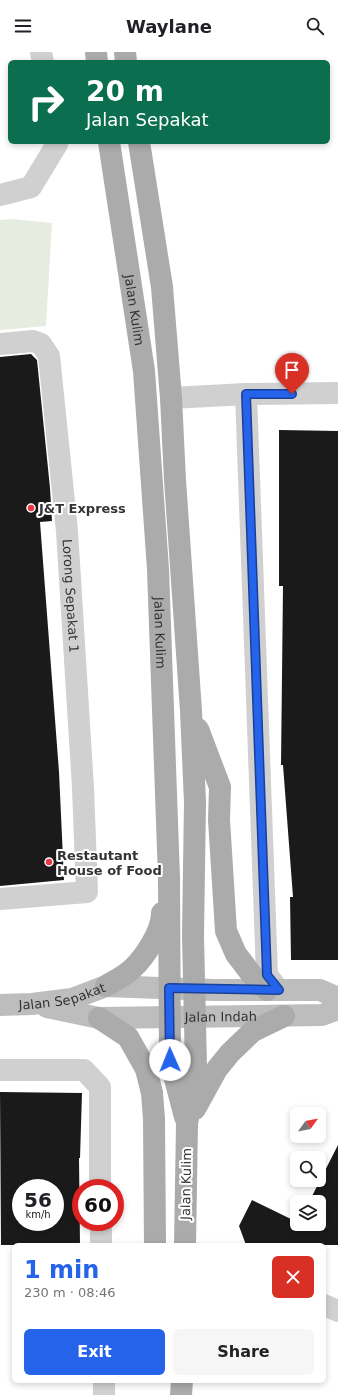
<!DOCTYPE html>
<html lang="en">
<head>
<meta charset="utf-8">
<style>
  :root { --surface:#fff; --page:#f6f6f6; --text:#202124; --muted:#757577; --accent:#2563eb }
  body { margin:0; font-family:"DejaVu Sans",sans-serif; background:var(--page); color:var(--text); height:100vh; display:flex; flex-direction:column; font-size:15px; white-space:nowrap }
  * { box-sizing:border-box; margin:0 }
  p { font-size:13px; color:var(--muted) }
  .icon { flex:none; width:22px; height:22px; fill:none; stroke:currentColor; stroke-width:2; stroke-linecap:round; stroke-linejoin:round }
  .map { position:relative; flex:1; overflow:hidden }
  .sheet { position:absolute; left:12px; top:1191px; width:314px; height:140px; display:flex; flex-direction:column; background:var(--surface); border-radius:6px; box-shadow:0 2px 6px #0003 }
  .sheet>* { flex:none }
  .guide { position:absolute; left:8px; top:8px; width:322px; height:84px; border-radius:6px; box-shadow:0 2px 6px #0003; background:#0b6e4f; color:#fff; overflow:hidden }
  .needle { width:26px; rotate:57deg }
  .fabs { position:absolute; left:290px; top:1055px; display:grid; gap:8px }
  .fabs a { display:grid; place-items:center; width:36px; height:36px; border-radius:6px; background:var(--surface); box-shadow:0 2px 6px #0003; font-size:20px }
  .speed { position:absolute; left:12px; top:1127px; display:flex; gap:8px; font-size:20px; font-weight:700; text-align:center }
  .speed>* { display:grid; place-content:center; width:52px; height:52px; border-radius:50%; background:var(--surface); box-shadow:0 2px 6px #0003; line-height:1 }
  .speed small { font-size:10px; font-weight:400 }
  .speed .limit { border:6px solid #d22; background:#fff; color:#111 }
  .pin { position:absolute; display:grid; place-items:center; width:34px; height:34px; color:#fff; margin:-41px -17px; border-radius:50% 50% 50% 0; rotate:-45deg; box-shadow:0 0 4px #0007 }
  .pin .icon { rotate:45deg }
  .me { position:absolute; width:44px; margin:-22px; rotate:359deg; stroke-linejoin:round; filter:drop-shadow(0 0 3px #0008) }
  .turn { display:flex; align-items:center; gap:14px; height:84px; padding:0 12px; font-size:18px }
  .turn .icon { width:52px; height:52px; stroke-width:2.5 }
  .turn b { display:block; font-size:28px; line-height:34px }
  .round { display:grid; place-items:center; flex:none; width:42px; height:42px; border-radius:6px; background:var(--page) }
  .head { display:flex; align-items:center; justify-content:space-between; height:68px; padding:0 12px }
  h1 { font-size:24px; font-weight:700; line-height:30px; color:var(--accent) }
  .cta { display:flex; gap:8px; margin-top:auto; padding:8px 12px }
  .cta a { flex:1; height:46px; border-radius:6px; background:var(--accent); color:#fff; font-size:16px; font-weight:700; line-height:46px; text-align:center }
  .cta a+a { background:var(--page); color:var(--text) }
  header { display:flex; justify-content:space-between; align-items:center; height:52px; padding:0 12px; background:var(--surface); font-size:18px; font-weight:700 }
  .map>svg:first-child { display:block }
  .green { fill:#e6ecdf }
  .building { fill:#1a1a1a; fill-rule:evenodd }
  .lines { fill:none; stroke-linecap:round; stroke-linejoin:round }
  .street { stroke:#d0d0d0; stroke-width:22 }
  .secondary { stroke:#bdbdbd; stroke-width:22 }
  .primary { stroke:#ababab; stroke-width:22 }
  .route-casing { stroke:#184099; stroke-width:10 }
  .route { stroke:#2563eb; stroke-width:7 }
  .poi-dot { fill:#e63946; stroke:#fff; stroke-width:1.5 }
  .labels { text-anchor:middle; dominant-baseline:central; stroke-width:4; stroke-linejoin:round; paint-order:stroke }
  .street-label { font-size:13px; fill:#333; stroke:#fff }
  .poi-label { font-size:13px; font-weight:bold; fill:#333; stroke:#fff; text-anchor:start }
</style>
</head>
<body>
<header><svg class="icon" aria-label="menu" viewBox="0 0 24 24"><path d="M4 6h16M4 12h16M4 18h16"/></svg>Waylane<svg class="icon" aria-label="search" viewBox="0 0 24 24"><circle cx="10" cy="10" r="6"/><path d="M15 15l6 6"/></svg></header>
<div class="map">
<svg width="338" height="1343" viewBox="0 0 338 1343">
  <rect width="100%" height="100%" fill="#fff"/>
  <polygon class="green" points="12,167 52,171 46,274 0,278 0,168"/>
  <g class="building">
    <polygon points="31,302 37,308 50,436 52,469 40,470 59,720 64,828 0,834 0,305"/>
    <polygon points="279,378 338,379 338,908 291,908 290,845 293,845 283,713 281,713 283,534 279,534"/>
    <path d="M 0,1040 L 82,1041 L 80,1106 L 79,1106 L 80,1193 L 1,1193 ZM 21,1136 L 55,1136 L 55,1170 L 21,1170 Z"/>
    <polygon points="338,1093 338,1193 246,1193 239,1174 252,1148 297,1170 297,1172 319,1172 319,1150 309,1150"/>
  </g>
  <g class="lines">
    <g class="street">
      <polyline points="41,0 43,10"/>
      <polyline points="0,143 31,135 57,92 56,90"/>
      <path id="s1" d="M 0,292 L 33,289 L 41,292 L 49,304 L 67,479 L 83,736 L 87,840 L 0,847"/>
      <polyline points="246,342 267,923 279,938"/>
      <polyline points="171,346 246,342 338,341"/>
      <polyline points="0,1018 84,1018 100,1035 100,1136"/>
      <polyline points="101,1170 101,1193"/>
      <polyline points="324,1253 338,1259"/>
      <polyline points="104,1329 104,1343"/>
    </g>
    <g class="secondary">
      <path id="s2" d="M 0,953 L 32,952 L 72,947 L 106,934 L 214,938 L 320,938 L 338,946"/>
      <path id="s3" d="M 47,955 L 99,966 L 322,963 L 338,957"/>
    </g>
    <g class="primary">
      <polyline points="96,0 97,10"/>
      <polyline points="125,0 126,10"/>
      <path id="s4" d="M 109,90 L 144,319 L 158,517 L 169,826 L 170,1008 L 185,1065"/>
      <polyline points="139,90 162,235 171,346 175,428 191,659 195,750 193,884 196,1014 187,1072 185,1193"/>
      <polyline points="198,677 220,735 219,768 226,879 236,902 252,923 267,938"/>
      <path d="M 106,934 C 114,929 125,924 132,917 C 145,905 162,879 162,861"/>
      <polyline points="99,966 128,985 146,1017 152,1041 154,1067 155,1193"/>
      <polyline points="195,1057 217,1017 230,1001 253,979 284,964"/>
      <polyline points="181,1343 182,1329"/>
    </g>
  </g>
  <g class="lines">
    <defs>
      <polyline id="route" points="170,1008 169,936 279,938 267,923 246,342 292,342"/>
    </defs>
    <use href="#route" class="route-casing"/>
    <use href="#route" class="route"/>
  </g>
  <g class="poi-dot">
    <circle cx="31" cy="456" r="4"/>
    <circle cx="49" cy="810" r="4"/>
  </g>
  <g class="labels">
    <g class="street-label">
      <text stroke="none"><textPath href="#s4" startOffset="170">Jalan Kulim</textPath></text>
      <text stroke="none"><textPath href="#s1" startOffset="297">Lorong Sepakat 1</textPath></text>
      <text stroke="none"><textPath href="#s4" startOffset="494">Jalan Kulim</textPath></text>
      <text stroke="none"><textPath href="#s2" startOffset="63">Jalan Sepakat</textPath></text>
      <text stroke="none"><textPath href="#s3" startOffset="175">Jalan Indah</textPath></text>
      <text transform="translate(186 1132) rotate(-89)">Jalan Kulim</text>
    </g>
    <g class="poi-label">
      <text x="39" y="456">J&amp;T Express</text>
      <text x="57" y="803">Restautant<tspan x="57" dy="15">House of Food</tspan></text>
    </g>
  </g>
</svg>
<div class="fabs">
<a><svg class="needle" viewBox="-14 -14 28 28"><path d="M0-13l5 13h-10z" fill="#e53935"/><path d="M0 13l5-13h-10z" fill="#757577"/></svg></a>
<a><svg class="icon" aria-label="search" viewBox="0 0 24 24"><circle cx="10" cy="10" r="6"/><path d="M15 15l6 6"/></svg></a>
<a><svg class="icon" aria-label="layers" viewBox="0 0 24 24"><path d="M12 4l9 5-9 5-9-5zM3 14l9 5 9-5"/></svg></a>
</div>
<div class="speed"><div>56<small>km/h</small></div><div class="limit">60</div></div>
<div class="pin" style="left:292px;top:342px;background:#d93025"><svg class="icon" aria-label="arrive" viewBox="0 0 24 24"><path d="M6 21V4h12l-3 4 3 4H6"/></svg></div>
<svg class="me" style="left:170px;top:1008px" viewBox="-20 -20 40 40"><circle r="19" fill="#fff"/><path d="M0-13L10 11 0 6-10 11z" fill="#2563eb"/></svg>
<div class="guide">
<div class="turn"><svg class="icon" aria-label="right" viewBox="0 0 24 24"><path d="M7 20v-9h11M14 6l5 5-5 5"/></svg><div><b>20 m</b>Jalan Sepakat</div></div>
</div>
<section class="sheet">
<div class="head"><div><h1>1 min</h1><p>230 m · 08:46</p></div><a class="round" style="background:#d93025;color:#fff"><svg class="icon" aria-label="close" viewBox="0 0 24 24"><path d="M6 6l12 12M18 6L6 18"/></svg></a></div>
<div class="cta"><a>Exit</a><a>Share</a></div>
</section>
</div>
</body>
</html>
